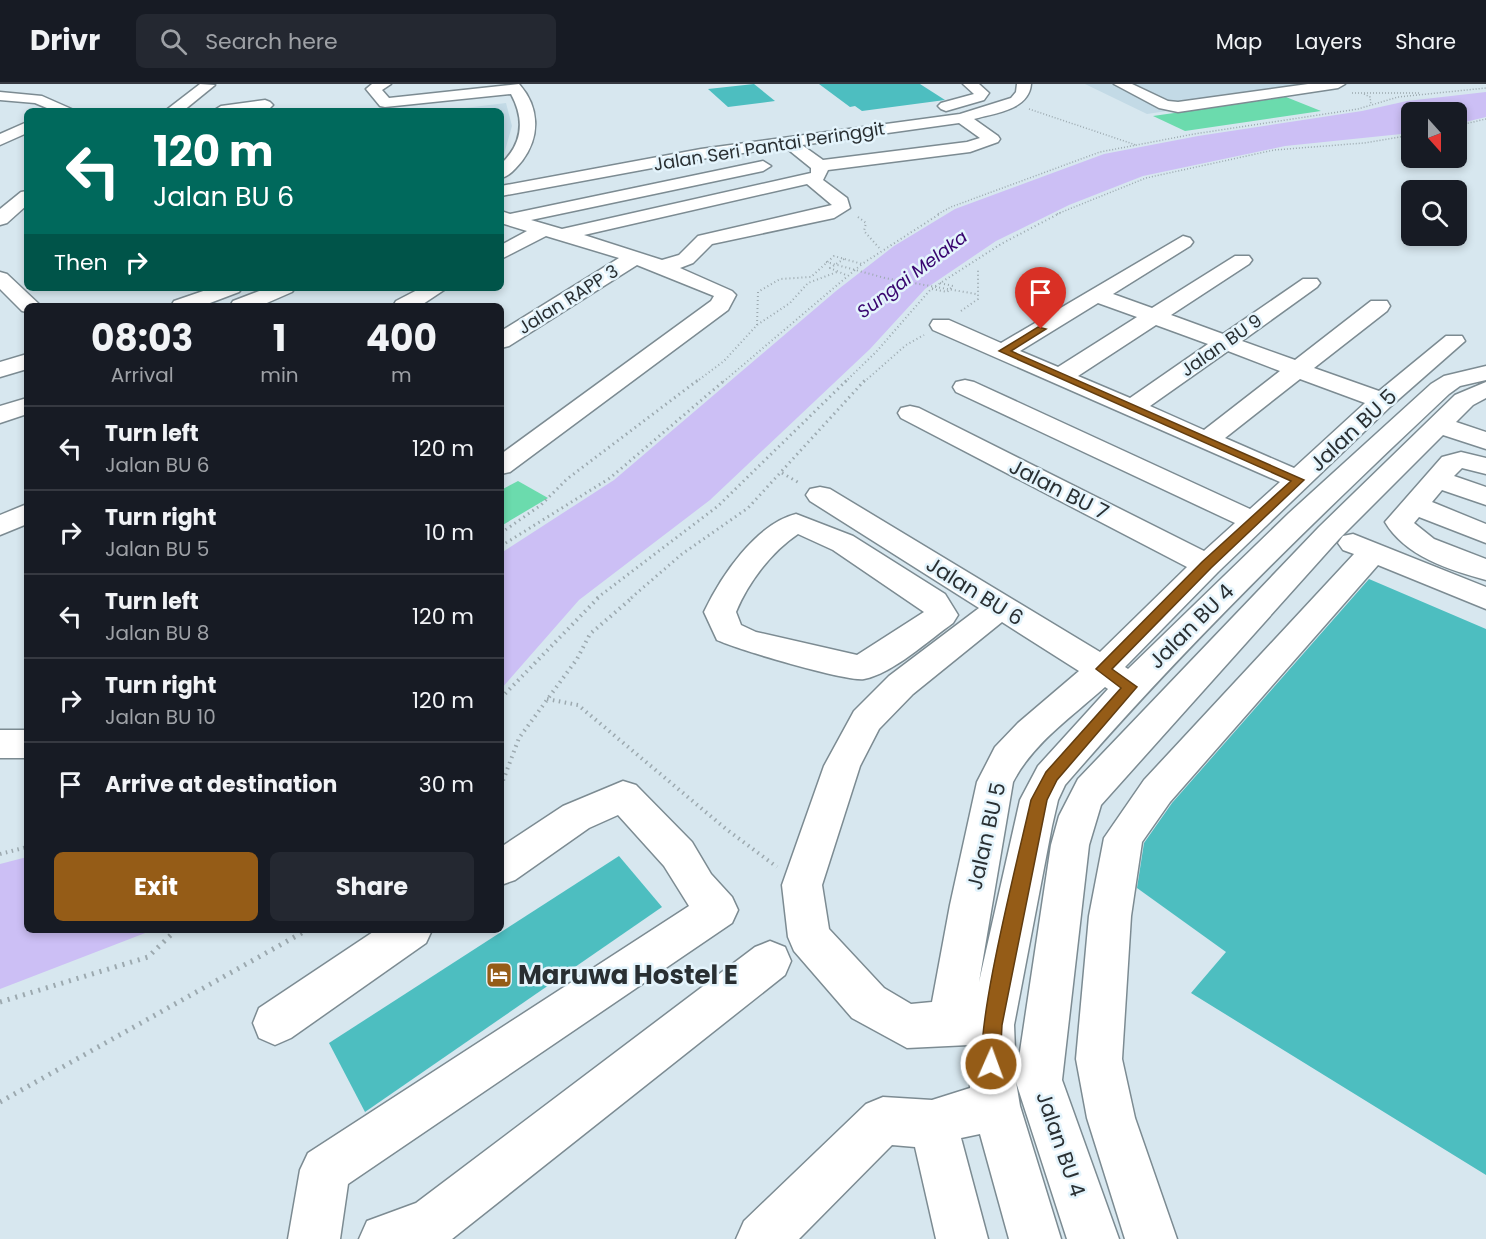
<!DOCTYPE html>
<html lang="en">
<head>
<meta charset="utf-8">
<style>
  :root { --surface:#171b24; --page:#242831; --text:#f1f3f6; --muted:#9ea1a6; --line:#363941; --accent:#955c17 }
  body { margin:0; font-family:Poppins,sans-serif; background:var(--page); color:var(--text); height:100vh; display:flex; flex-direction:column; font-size:22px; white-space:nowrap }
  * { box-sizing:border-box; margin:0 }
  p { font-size:20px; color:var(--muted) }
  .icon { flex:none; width:33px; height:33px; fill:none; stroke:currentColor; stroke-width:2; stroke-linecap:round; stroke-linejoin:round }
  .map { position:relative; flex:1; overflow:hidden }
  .sheet { position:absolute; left:24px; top:219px; width:480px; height:630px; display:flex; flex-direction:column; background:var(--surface); border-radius:9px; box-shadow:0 3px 9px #0003 }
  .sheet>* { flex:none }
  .hud { position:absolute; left:24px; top:24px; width:480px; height:183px; border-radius:9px; box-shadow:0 3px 9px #0003; background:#00695c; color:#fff; overflow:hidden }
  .needle { width:39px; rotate:159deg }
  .fabs { position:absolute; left:1401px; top:18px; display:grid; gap:12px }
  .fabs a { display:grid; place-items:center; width:66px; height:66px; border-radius:9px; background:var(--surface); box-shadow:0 3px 9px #0003; font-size:30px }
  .pin { position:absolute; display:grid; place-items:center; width:51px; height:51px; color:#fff; margin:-62px -26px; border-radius:50% 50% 50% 0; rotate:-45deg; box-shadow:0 0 6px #0007 }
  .pin .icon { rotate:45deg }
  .me { position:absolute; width:66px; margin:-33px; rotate:2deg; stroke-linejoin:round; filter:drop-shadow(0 0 4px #0008) }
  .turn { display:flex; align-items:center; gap:21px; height:126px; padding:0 30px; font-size:27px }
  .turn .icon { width:78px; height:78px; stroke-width:2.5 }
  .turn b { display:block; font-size:42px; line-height:51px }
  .then { display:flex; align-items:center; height:57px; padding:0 30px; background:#0003; gap:12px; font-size:22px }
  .eta { display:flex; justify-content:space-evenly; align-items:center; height:102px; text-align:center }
  .eta b { font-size:36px; font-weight:700; line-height:42px }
  .button { display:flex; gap:12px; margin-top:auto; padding:12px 30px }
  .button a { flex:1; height:69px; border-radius:9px; background:var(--accent); color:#fff; font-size:24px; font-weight:700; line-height:69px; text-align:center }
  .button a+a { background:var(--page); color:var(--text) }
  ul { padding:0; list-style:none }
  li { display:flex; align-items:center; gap:18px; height:84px; padding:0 30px; border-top:2px solid var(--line) }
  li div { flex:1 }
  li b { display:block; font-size:22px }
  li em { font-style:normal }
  header { display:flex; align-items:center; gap:36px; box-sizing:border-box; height:84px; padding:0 30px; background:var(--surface); border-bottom:2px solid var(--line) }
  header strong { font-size:28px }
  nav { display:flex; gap:33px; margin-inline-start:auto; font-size:21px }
  .search { width:420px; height:54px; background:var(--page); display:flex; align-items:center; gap:15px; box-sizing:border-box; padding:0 21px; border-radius:9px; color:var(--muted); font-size:22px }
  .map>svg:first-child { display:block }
  .built { fill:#c3dae6 }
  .green { fill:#6bdbad }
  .water { fill:#ccbff5 }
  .building { fill:#4dbec0 }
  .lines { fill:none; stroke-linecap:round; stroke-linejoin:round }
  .minor-casing { stroke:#7c8b92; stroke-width:3 }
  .path-far4 { stroke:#9ca9af; stroke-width:1.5; stroke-dasharray:1 2; stroke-linecap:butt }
  .path-far3 { stroke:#9ca9af; stroke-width:2; stroke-dasharray:1 3; stroke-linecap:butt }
  .path-far2 { stroke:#9ca9af; stroke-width:3; stroke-dasharray:1.5 4; stroke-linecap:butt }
  .path-far1 { stroke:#9ca9af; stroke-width:4; stroke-dasharray:1.5 4.5; stroke-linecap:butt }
  .path { stroke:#9ca9af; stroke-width:5; stroke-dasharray:2 6; stroke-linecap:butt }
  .minor { fill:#fff; fill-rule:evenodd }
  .path-bridge { stroke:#9ca9af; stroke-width:2; stroke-dasharray:1 3; stroke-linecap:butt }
  .route { fill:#955c17; stroke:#613c0f; stroke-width:1.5 }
  .labels { text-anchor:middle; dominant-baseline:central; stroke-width:5; stroke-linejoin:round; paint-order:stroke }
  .far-street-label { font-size:18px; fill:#292f32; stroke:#e4f4fc }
  .far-water-label { font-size:18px; font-style:italic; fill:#38046f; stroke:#e4f4fc }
  .street-label { font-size:21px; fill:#292f32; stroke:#e4f4fc }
  .near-poi-label { font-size:26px; font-weight:bold; fill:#292f32; stroke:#e4f4fc; text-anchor:start }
</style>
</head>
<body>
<header>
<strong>Drivr</strong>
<div class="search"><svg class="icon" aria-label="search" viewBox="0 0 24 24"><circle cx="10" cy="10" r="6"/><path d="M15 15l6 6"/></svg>Search here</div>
<nav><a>Map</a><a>Layers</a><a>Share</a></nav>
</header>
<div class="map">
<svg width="1486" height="1155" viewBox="0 0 1486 1155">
  <rect width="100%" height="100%" fill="#d7e7ef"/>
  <g class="built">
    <polygon points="1085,0 1351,0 1147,30"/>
    <polygon points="506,19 512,42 504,70 501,72 501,27 440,27"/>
  </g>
  <g class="green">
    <polygon points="1286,13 1321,27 1185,47 1153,32"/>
    <polygon points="518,397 548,414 501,442 501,406"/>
  </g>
  <g class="water">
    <polygon points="1486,8 1486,33 1457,40 1456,28 1412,28 1411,49 1285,62 1143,92 1069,121 996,157 925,205 870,265 710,416 579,516 501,605 501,469 614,396 836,207 894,162 955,125 1104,70 1198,52 1362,27 1407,17"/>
    <polygon points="27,773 27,846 153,846 0,905 0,780"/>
  </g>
  <g class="building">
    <polygon points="754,0 775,17 728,23 708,5"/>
    <polygon points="819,0 920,0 945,16 862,27 855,22 850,23"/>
    <polygon points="1369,495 1486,545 1486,1091 1191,909 1226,868 1137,804 1144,759 1172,719"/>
    <polygon points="619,772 662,823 365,1028 329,959"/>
  </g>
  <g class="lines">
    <defs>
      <g id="minor">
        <polygon points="200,0 215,1 183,27 165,27"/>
        <path d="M 372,0 L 391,0 L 382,6 L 389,14 L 519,0 C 539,22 541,52 522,77 C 516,84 510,92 501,94 L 501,80 C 523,59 525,36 511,10 L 385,23 L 380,22 L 366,5 Z"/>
        <polygon points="963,0 979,0 989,9 984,16 946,27 941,25 938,22 941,19 974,10"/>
        <path d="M 1017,0 L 1031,0 C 1029,26 995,29 974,35 L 998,52 L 1000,55 L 998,58 L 970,68 L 828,86 L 823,96 L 847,114 L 850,124 L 834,134 L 712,160 L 693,179 L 680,184 L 732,207 L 736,211 L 728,226 L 510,388 L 501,390 L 501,370 L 711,217 L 714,212 L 637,181 L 509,262 L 501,264 L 501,247 L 619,174 L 546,152 L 501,175 L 501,161 L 527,147 L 501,139 L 501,127 L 510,130 L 763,77 L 771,82 L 763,87 L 531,136 L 562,145 L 811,89 L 811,84 L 785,63 L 701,75 L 501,112 L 501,102 L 701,65 L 960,30 L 1011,14 L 1016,8 ZM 959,39 L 980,54 L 967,58 L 823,76 L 802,61 ZM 807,100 L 832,121 L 698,152 L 679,171 L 662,176 L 584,151 Z"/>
        <polygon points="1114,0 1132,0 1168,17 1178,18 1308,0 1345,0 1338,4 1178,28 1159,24"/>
        <polygon points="0,8 42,12 76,27 54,27 35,19 0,16"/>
        <polygon points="265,16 270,18 273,21 270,24 213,27 221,22"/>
        <polygon points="27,38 27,49 0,61 0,50"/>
        <polygon points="27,107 27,121 7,139 0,141 0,125 21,108"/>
        <path d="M 1183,152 L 1190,154 L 1193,158 L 1190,162 L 1113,210 L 1152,224 L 1235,172 L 1249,172 L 1252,176 L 1249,180 L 1171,231 L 1223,250 L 1303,195 L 1317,195 L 1320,199 L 1317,203 L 1242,257 L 1295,276 L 1371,217 L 1387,217 L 1390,222 L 1387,227 L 1314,284 L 1379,307 L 1446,252 L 1462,252 L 1465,257 L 1391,322 L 1218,488 L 1125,583 L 1128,585 L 1289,429 L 1431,300 L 1444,292 L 1486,282 L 1486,296 L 1460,302 L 1449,310 C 1315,436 1185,562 1065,701 L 1058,716 L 1052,742 L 1014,941 L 1016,994 L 1051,761 L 1059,732 L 1078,695 L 1319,443 L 1455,311 L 1486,298 L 1486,314 L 1473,321 L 1456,338 L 1486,348 L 1486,365 L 1443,351 L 1339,455 L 1101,721 L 1089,761 L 1062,996 L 1119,1155 L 1067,1155 L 1016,998 L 1020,1022 L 1061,1155 L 1009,1155 L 980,1050 L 961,1054 L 988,1155 L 936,1155 L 915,1063 L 892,1061 L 799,1155 L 736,1155 L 744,1137 L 866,1020 L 883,1013 L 932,1016 L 970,1004 L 969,961 L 907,964 L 852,934 L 794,867 L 788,853 L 782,801 L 824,682 L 854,627 L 889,592 L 979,524 L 810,417 L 806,411 L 810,405 L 820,403 L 830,405 L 1100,568 L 1187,483 L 901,334 L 898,329 L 901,324 L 910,322 L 919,324 L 1204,467 L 1235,439 L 956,308 L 953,303 L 956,298 L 965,296 L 974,298 L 1250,425 L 1280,398 L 933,246 L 930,241 L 933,236 L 949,236 L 1001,259 ZM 1098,219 L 1137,233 L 1058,283 L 1020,267 ZM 1156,241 L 1208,260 L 1130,314 L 1078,292 ZM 1228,267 L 1280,287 L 1204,346 L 1150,322 ZM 1300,295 L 1365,319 L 1294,384 L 1225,354 ZM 1002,538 L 1079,587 L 1018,639 L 995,663 L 977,698 L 950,821 L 932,918 L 911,920 L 884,904 L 829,845 L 822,801 L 860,682 L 879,645 L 913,610 ZM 1105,603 L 1108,605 L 1038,682 L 1020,716 L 979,898 L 1013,698 C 1033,659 1073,632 1105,603 Z"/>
        <polygon points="0,188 7,190 41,222 27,222 27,228 22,227 0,205"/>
        <polygon points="212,204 242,204 239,208 202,222 171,222 174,217"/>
        <polygon points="267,204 295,204 292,208 260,222 230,222 233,217"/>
        <polygon points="421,204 447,204 420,222 393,222 396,217"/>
        <polygon points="27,270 27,285 0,293 0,278"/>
        <polygon points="27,314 27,330 0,339 0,322"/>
        <path d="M 1461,368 L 1486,374 L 1486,390 L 1462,384 L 1454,392 L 1486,403 L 1486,421 L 1442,406 L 1432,418 L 1486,440 L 1486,459 L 1419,433 L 1414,439 L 1434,455 L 1486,475 L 1486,496 C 1449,486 1405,472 1385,438 L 1442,373 Z"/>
        <polygon points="27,420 27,440 0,451 0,431"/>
        <path d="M 796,430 L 853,452 L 945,510 L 958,531 L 953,539 C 929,556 892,590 864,595 C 847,598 736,565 717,556 L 704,528 C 721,492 756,440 796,430 ZM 798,450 L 833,466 L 924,528 L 857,571 L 756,548 L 741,541 L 736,528 C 748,499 771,468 798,450 Z"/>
        <polygon points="1353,450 1486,503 1486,525 1378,481 1170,718 1142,758 1131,832 1122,975 1135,1034 1177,1155 1125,1155 1087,1034 1076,975 1089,832 1104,754 1144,696 1354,470 1343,466 1338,459 1343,452"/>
        <rect x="0" y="646" width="27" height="28"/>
        <polygon points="623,697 636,701 692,758 711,790 732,813 738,826 732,839 348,1100 340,1155 288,1155 300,1086 308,1069 689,822 664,782 618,731 589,744 515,796 501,801 501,763 563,722"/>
        <polygon points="376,846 432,846 426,859 291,954 275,961 259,954 253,939 259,924"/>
        <polygon points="770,857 785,863 791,877 785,891 452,1155 359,1155 367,1137 416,1119 755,863"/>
      </g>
    </defs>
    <use href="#minor" class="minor-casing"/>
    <g class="path-far4">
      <polyline points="1352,9 1420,9"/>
      <polyline points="1364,10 1370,13 1371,21"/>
      <polyline points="1029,25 1136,61"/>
      <polyline points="1456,42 1486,35"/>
      <polyline points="938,130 951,123 1100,68 1194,50 1358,25 1398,13 1486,4"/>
      <polyline points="1057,130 1146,94 1274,66 1364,59 1412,51"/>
    </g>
    <g class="path-far3">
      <polyline points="858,133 866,139 864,147 881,166"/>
      <polyline points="844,175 830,184 846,191"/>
      <polyline points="932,205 947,208 953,202 940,199"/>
      <polyline points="961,227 978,215 978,186"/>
      <polyline points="757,241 758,208 780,195 811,193 834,172 862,180 941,129"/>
      <polyline points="696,298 724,277 757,241 790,219 808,199 837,188"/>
      <polyline points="723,298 862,180"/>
      <polyline points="845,298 876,268 931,205 1001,160 1060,129"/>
      <polyline points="864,298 906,261 924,251"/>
    </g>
    <g class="path-far2">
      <polyline points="782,389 801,400"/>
      <polyline points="501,449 541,421 567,395 698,296"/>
      <polyline points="501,462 610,394 725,296"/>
      <polyline points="597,514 718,422 847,296"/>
      <polyline points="631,514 682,470 748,424 865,296"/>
    </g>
    <g class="path-far1">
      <polyline points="501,614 599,513"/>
      <polyline points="547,615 578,621 726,745 777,783"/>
      <polyline points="501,702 519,654 577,575 590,550 633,513"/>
      <polyline points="0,770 27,763"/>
    </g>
    <g class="path">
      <polyline points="0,918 148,873 176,846"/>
      <polyline points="0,1018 307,846"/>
    </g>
    <use href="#minor" class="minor"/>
    <polyline class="path-bridge" points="826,178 885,194 976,210"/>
  </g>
  <path class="route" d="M 1038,243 L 1046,245 L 1011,267 L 1304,396 L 1211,484 L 1112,585 L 1137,603 L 1057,696 L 1047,716 L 1002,941 L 1000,980 L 997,987 L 991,990 L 984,987 C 971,955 1021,762 1031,716 L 1046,688 L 1121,604 L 1096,585 L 1202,478 L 1291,397 L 999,267 Z"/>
  <defs>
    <symbol id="hotel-square" viewBox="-11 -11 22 22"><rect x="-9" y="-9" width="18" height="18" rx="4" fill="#955c17" stroke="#e4f4fc"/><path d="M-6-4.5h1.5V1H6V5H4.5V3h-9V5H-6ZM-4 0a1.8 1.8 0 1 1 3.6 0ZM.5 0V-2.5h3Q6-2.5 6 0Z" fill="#fff"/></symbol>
  </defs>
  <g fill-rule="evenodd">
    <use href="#hotel-square" x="484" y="876" width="30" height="30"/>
  </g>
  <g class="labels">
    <g class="far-street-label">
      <text transform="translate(769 62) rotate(-9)">Jalan Seri Pantai Peringgit</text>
      <text transform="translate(568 215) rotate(-32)">Jalan RAPP 3</text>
      <text transform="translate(1221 261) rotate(-35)">Jalan BU 9</text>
    </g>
    <g class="far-water-label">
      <text transform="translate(912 190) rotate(-37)">Sungai Melaka</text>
    </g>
    <g class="street-label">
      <text transform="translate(1353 346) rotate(-43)">Jalan BU 5</text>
      <text transform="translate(1059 405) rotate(27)">Jalan BU 7</text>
      <text transform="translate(975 507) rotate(32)">Jalan BU 6</text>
      <text transform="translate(1191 542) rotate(-45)">Jalan BU 4</text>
      <text transform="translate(986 752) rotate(-77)">Jalan BU 5</text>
      <text transform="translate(1061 1060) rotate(71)">Jalan BU 4</text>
    </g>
    <g class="near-poi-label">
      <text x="518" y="891">Maruwa Hostel E</text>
    </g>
  </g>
</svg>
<div class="fabs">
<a><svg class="needle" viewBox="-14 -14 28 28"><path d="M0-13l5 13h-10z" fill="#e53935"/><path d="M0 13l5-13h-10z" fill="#9ea1a6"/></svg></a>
<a><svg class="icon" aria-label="search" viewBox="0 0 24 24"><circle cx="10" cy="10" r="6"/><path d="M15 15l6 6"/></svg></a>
</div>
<div class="pin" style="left:1041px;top:245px;background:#d93025"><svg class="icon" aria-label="arrive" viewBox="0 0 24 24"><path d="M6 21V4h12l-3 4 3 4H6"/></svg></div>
<svg class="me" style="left:991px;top:980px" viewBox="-20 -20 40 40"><circle r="17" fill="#955c17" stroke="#fff" stroke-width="3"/><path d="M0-11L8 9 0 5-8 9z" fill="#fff"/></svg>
<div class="hud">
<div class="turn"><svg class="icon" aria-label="left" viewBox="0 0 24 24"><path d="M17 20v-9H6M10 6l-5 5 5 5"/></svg><div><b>120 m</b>Jalan BU 6</div></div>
<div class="then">Then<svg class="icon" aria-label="right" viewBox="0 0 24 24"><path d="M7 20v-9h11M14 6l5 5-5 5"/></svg></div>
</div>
<section class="sheet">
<div class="eta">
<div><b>08:03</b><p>Arrival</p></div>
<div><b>1</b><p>min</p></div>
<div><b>400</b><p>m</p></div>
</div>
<ul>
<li><svg class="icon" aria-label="left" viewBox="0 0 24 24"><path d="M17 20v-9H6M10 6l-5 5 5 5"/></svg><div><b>Turn left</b><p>Jalan BU 6</p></div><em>120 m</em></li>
<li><svg class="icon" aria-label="right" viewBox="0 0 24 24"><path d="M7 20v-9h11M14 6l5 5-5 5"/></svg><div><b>Turn right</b><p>Jalan BU 5</p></div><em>10 m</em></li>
<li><svg class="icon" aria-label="left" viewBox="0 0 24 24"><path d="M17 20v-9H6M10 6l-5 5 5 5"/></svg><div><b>Turn left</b><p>Jalan BU 8</p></div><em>120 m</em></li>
<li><svg class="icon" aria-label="right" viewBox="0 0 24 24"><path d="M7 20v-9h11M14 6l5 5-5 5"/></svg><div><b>Turn right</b><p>Jalan BU 10</p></div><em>120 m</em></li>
<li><svg class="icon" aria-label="arrive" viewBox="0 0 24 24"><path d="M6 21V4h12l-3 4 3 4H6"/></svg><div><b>Arrive at destination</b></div><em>30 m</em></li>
</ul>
<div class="button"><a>Exit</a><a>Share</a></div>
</section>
</div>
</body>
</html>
